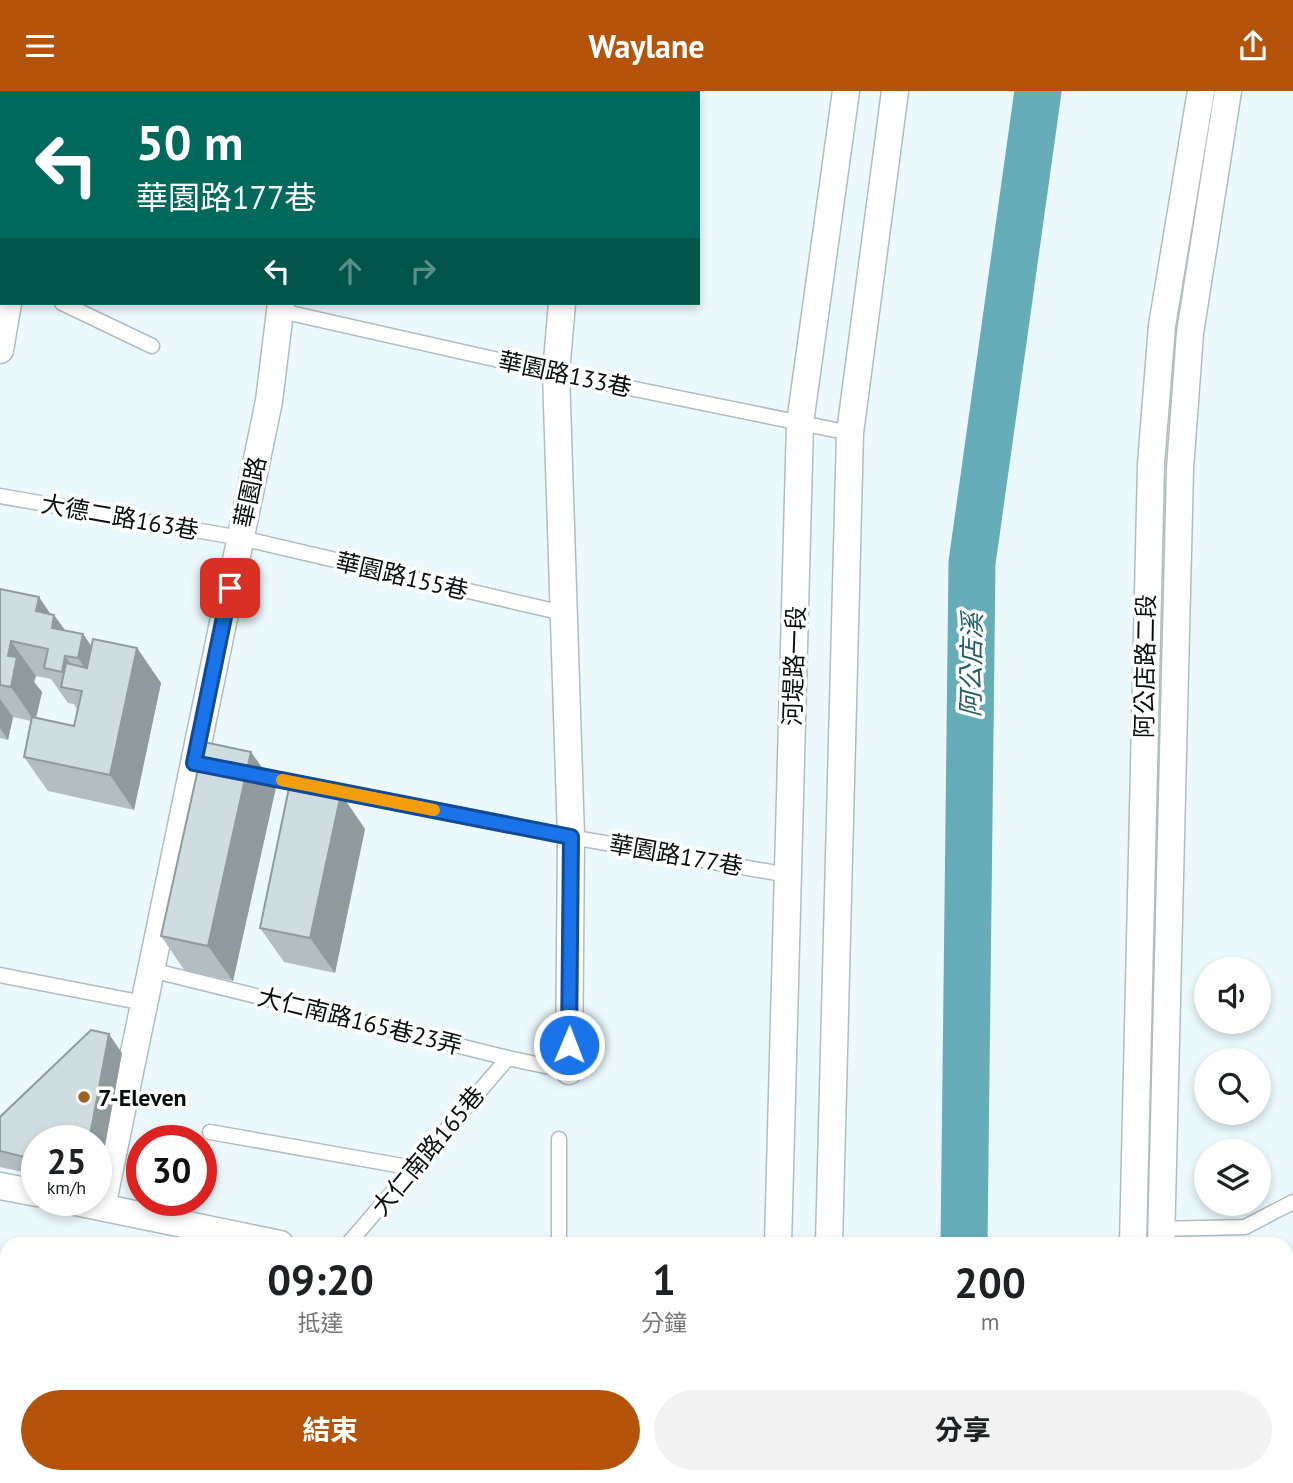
<!DOCTYPE html>
<html lang="zh-TW">
<head>
<meta charset="utf-8">
<style>
  :root { --surface:#fff; --page:#f2f2f2; --text:#202124; --muted:#757577; --accent:#b45309 }
  body { margin:0; font-family:"PT Sans","Noto Sans TC",sans-serif; background:var(--page); color:var(--text); height:100vh; display:flex; flex-direction:column; font-size:26px; white-space:nowrap }
  * { box-sizing:border-box; margin:0 }
  p { font-size:23px; color:var(--muted) }
  .icon { flex:none; width:38px; height:38px; fill:none; stroke:currentColor; stroke-width:2; stroke-linecap:round; stroke-linejoin:round }
  .map { position:relative; flex:1; overflow:hidden }
  .sheet { position:absolute; left:0px; top:1146px; width:1293px; height:247px; display:flex; flex-direction:column; background:var(--surface); border-radius:21px 21px 0 0; box-shadow:0 4px 10px #0003 }
  .sheet>* { flex:none }
  .banner { position:absolute; left:0px; top:0px; width:700px; height:214px; box-shadow:0 4px 10px #0003; background:#00695c; color:#fff; overflow:hidden }
  .controls { position:absolute; left:1194px; top:866px; display:grid; gap:14px }
  .controls a { display:grid; place-items:center; width:77px; height:77px; border-radius:50%; background:var(--surface); box-shadow:0 4px 10px #0003; font-size:35px }
  .speed { position:absolute; left:21px; top:1034px; display:flex; gap:14px; font-size:35px; font-weight:700; text-align:center }
  .speed>* { display:grid; place-content:center; width:91px; height:91px; border-radius:50%; background:var(--surface); box-shadow:0 4px 10px #0003; line-height:1 }
  .speed small { font-size:18px; font-weight:400 }
  .speed .limit { border:10px solid #d22; background:#fff; color:#111 }
  .pin { position:absolute; display:grid; place-items:center; width:60px; height:60px; color:#fff; margin:-30px; border-radius:14px; box-shadow:0 4px 10px #0006 }
  .me { position:absolute; width:77px; margin:-38px; rotate:1deg; stroke-linejoin:round; filter:drop-shadow(0 0 5px #0008) }
  .turn { display:flex; align-items:center; gap:24px; height:147px; padding:0 21px; font-size:32px }
  .turn .icon { width:91px; height:91px; stroke-width:2.5 }
  .turn b { display:block; font-size:49px; line-height:60px }
  .lanes { display:flex; align-items:center; height:66px; padding:0 21px; background:#0003; justify-content:center; gap:35px; direction:ltr }
  .lanes .off { opacity:.35 }
  .eta { display:flex; justify-content:space-evenly; align-items:center; height:119px; text-align:center }
  .eta b { font-size:42px; font-weight:700; line-height:49px }
  .cta { display:flex; gap:14px; margin-top:auto; padding:14px 21px }
  .cta a { flex:1; height:80px; border-radius:42px; background:var(--accent); color:#fff; font-size:28px; font-weight:700; line-height:80px; text-align:center }
  .cta a+a { background:var(--page); color:var(--text) }
  header { display:flex; justify-content:space-between; align-items:center; height:91px; padding:0 21px; background:var(--accent); color:#fff; font-size:32px; font-weight:700 }
  .map>svg:first-child { display:block }
  .lines { fill:none; stroke-linecap:round; stroke-linejoin:round }
  .river { stroke:#66acb9; stroke-width:47 }
  .service-casing { stroke:#afbdc0; stroke-width:17 }
  .minor-casing { stroke:#afbdc0; stroke-width:29 }
  .service { stroke:#fff; stroke-width:14 }
  .minor { stroke:#fff; stroke-width:26 }
  .wall { fill:#b2bec1; fill-rule:evenodd }
  .shaded-wall { fill:#919b9d }
  .building { fill:#cfdde0; stroke:#919b9d; stroke-width:2 }
  .route-casing { stroke:#114b97; stroke-width:18 }
  .route { stroke:#1a73e8; stroke-width:12 }
  .slow { stroke:#f59e0b; stroke-width:12 }
  .poi-dot { fill:#9d6025; stroke:#fff; stroke-width:2.5 }
  .labels { text-anchor:middle; dominant-baseline:central; stroke-width:7; stroke-linejoin:round; paint-order:stroke }
  .street-label { font-size:24px; fill:#090e0f; stroke:#fff }
  .poi-label { font-size:24px; font-weight:bold; fill:#090e0f; stroke:#fff; text-anchor:start }
  .water-label { font-size:26px; font-style:italic; fill:#255f69; stroke:#fff }
</style>
</head>
<body>
<header><svg class="icon" aria-label="menu" viewBox="0 0 24 24"><path d="M4 6h16M4 12h16M4 18h16"/></svg>Waylane<svg class="icon" aria-label="share" viewBox="0 0 24 24"><path d="M12 15V3M7 8l5-5 5 5M5 13v7h14v-7"/></svg></header>
<div class="map">
<svg width="1293" height="1392" viewBox="0 0 1293 1392">
  <rect width="100%" height="100%" fill="#ebf9fc"/>
  <g class="lines">
    <g class="river">
      <polyline points="964,1153 972,472 1038,0"/>
      <polyline points="961,1392 961,1386"/>
    </g>
    <defs>
      <g id="service">
        <polyline points="0,182 2,183"/>
        <polyline points="62,212 152,255"/>
        <polyline points="281,220 556,282 850,342"/>
        <polyline points="0,405 241,447 563,522"/>
        <polyline points="250,683 571,746 788,784"/>
        <polyline points="151,879 508,967 569,980"/>
        <polyline points="0,884 144,912"/>
        <polyline points="210,1041 414,1077"/>
        <polyline points="559,1048 559,1153"/>
        <polyline points="1161,1138 1245,1136 1293,1111"/>
        <polyline points="348,1153 508,967"/>
        <polyline points="167,1392 171,1386"/>
        <polyline points="293,1392 295,1386"/>
      </g>
      <g id="minor">
        <polyline points="303,2 303,0"/>
        <polyline points="581,2 581,0"/>
        <polyline points="0,21 2,35"/>
        <polyline points="562,212 556,282 571,746 569,980"/>
        <polyline points="0,259 8,212"/>
        <polyline points="0,1095 37,1102"/>
        <polyline points="71,1110 280,1153"/>
        <polyline points="102,1116 269,310 281,212"/>
        <polyline points="778,1153 800,332 846,0"/>
        <polyline points="829,1153 850,342 895,0"/>
        <polyline points="1133,1153 1151,373 1162,235 1201,0"/>
        <polyline points="1161,1153 1180,378 1190,242 1228,0"/>
        <polyline points="1286,1318 1293,1315"/>
        <polyline points="829,1386 829,1392"/>
        <polyline points="1130,1386 1130,1392"/>
        <polyline points="771,1392 771,1386"/>
        <polyline points="1156,1392 1156,1386"/>
      </g>
    </defs>
    <use href="#service" class="service-casing"/>
    <use href="#minor" class="minor-casing"/>
    <use href="#service" class="service"/>
    <use href="#minor" class="minor"/>
  </g>
  <g class="wall">
    <path d="M 0,498 L 54,524 L 65,539 L 83,543 L 91,555 L 137,557 L 161,592 L 134,719 L 48,700 L 24,666 L 31,630 L 13,626 L 8,649 L 0,647 ZM 36,585 L 51,588 L 68,612 L 74,613 L 77,619 L 74,635 L 36,627 L 42,601 L 34,591 Z"/>
    <polygon points="276,696 233,890 185,880 161,845"/>
    <polygon points="341,703 365,738 335,882 284,871 260,837"/>
    <polygon points="122,962 97,1098 96,1050 37,1050 37,1084 0,1076 0,1026"/>
    <polygon points="360,1386 426,1386 425,1392 365,1392"/>
    <polygon points="523,1386 633,1386 631,1392 522,1392"/>
  </g>
  <g class="shaded-wall">
    <polygon points="39,506 54,528 54,524 79,559 77,567 36,520"/>
    <polygon points="83,543 107,578 102,602 78,567"/>
    <polygon points="11,550 36,585 34,591 42,601 35,631 11,596 8,565"/>
    <polygon points="137,557 161,592 134,719 110,684"/>
    <polygon points="65,565 90,599 82,600 74,599 62,581"/>
    <polygon points="0,608 13,626 8,649 0,637"/>
    <polygon points="251,661 276,696 233,890 208,855"/>
    <polygon points="341,703 365,738 335,882 310,847"/>
    <polygon points="109,943 122,962 97,1098 96,1050 89,1050"/>
    <polygon points="0,1241 7,1251 7,1352 0,1385"/>
    <polygon points="401,1386 426,1386 425,1392 405,1392"/>
    <polygon points="562,1386 570,1386 574,1392 561,1392"/>
    <polygon points="602,1386 633,1386 631,1392 606,1392"/>
    <rect x="728" y="1386" width="25" height="6"/>
  </g>
  <g class="building">
    <polygon points="0,498 39,506 36,520 54,524 52,537 83,543 78,567 65,565 62,581 44,577 48,558 11,550 8,565 17,566 11,596 0,594"/>
    <polygon points="93,548 137,557 110,684 24,666 32,626 74,635 82,600 61,596 66,572 87,577"/>
    <polygon points="204,651 251,661 208,855 161,845"/>
    <polygon points="290,692 341,703 310,847 260,837"/>
    <polygon points="91,939 109,943 89,1050 37,1050 37,1069 0,1060 0,1026"/>
    <polygon points="523,1386 562,1386 561,1392 522,1392"/>
    <rect x="637" y="1386" width="91" height="6"/>
  </g>
  <g class="lines">
    <defs>
      <polyline id="route" points="230,497 194,672 571,746 569,954"/>
    </defs>
    <use href="#route" class="route-casing"/>
    <use href="#route" class="route"/>
    <polyline class="slow" points="282,689 434,719"/>
  </g>
  <circle class="poi-dot" cx="84" cy="1006" r="7"/>
  <g class="labels">
    <g class="street-label">
      <text transform="translate(565 283) rotate(12)">華園路133巷</text>
      <text transform="translate(250 401) rotate(-78)">華園路</text>
      <text transform="translate(120 426) rotate(10)">大德二路163巷</text>
      <text transform="translate(402 485) rotate(13)">華園路155巷</text>
      <text transform="translate(794 575) rotate(-88)">河堤路一段</text>
      <text transform="translate(1145 575) rotate(-89)">阿公店路二段</text>
      <text transform="translate(676 764) rotate(10)">華園路177巷</text>
      <text transform="translate(360 930) rotate(14)">大仁南路165巷23弄</text>
      <text transform="translate(428 1060) rotate(-50)">大仁南路165巷</text>
    </g>
    <g class="poi-label">
      <text x="98" y="1006">7-Eleven</text>
    </g>
    <g class="water-label">
      <text transform="translate(971 574) rotate(-89)">阿公店溪</text>
    </g>
  </g>
</svg>
<div class="controls">
<a><svg class="icon" aria-label="sound" viewBox="0 0 24 24"><path d="M4 9h4l5-4v14l-5-4H4zM17 9q2 3 0 6"/></svg></a>
<a><svg class="icon" aria-label="search" viewBox="0 0 24 24"><circle cx="10" cy="10" r="6"/><path d="M15 15l6 6"/></svg></a>
<a><svg class="icon" aria-label="layers" viewBox="0 0 24 24"><path d="M12 4l9 5-9 5-9-5zM3 14l9 5 9-5"/></svg></a>
</div>
<div class="speed"><div>25<small>km/h</small></div><div class="limit">30</div></div>
<div class="pin" style="left:230px;top:497px;background:#d93025"><svg class="icon" aria-label="arrive" viewBox="0 0 24 24"><path d="M6 21V4h12l-3 4 3 4H6"/></svg></div>
<svg class="me" style="left:569px;top:954px" viewBox="-20 -20 40 40"><circle r="17" fill="#1a73e8" stroke="#fff" stroke-width="3"/><path d="M0-11L8 9 0 5-8 9z" fill="#fff"/></svg>
<div class="banner">
<div class="turn"><svg class="icon" aria-label="left" viewBox="0 0 24 24"><path d="M17 20v-9H6M10 6l-5 5 5 5"/></svg><div><b>50 m</b>華園路177巷</div></div>
<div class="lanes"><svg class="icon" aria-label="left" viewBox="0 0 24 24"><path d="M17 20v-9H6M10 6l-5 5 5 5"/></svg><svg class="icon off" aria-label="ahead" viewBox="0 0 24 24"><path d="M12 20V5M6 11l6-6 6 6"/></svg><svg class="icon off" aria-label="right" viewBox="0 0 24 24"><path d="M7 20v-9h11M14 6l5 5-5 5"/></svg></div>
</div>
<section class="sheet">
<div class="eta">
<div><b>09:20</b><p>抵達</p></div>
<div><b>1</b><p>分鐘</p></div>
<div><b>200</b><p>m</p></div>
</div>
<div class="cta"><a>結束</a><a>分享</a></div>
</section>
</div>
</body>
</html>
